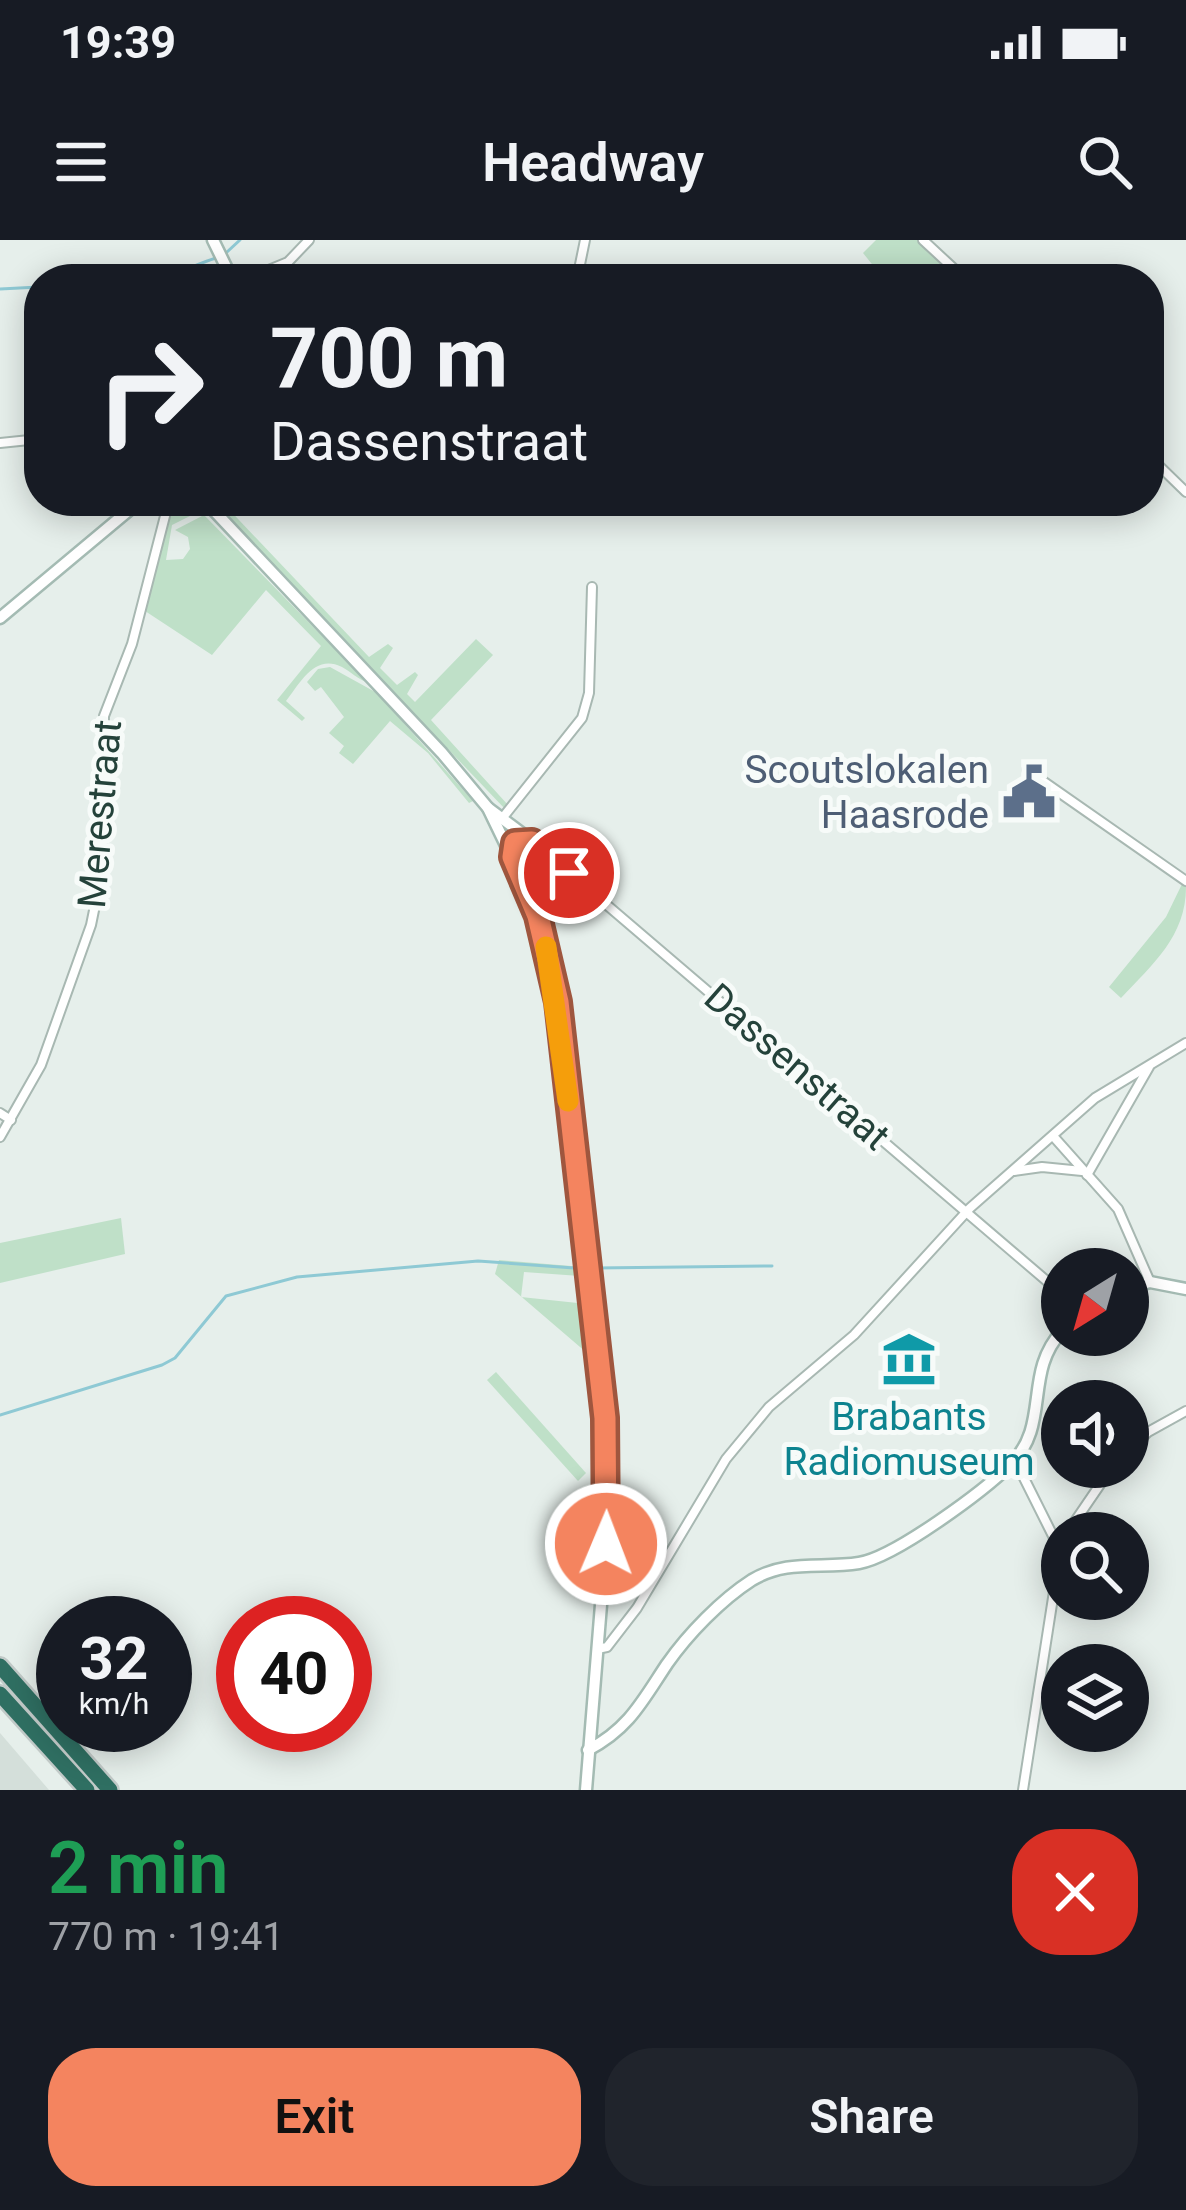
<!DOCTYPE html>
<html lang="en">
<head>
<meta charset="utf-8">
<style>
  :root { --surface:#171b24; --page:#20242c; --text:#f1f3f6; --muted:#9ea1a6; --accent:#f4845f }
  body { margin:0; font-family:Roboto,sans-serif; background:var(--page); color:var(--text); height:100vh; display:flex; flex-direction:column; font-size:45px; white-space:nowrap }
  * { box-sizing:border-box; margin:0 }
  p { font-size:39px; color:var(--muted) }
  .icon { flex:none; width:66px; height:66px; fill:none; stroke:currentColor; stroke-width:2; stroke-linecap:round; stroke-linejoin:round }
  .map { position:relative; height:1550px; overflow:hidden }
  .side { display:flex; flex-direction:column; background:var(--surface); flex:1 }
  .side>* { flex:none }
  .guide { position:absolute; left:24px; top:24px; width:1140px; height:252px; border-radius:48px; box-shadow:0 6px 30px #0003; background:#171b24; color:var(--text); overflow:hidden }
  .needle { width:78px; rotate:217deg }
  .controls { position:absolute; left:1041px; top:1008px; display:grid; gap:24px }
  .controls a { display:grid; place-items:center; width:108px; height:108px; border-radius:50%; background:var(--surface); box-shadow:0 6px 30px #0003; font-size:60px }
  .speed { position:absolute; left:36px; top:1356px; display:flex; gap:24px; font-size:60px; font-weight:700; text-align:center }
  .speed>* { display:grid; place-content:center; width:156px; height:156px; border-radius:50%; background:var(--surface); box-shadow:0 6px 30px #0003; line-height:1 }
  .speed small { font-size:30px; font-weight:400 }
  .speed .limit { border:18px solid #d22; background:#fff; color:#111 }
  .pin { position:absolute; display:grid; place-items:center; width:102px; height:102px; color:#fff; margin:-51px; border:6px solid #fff; border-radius:50%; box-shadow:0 3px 12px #0007 }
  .me { position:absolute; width:132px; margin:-66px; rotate:1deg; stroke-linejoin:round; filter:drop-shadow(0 0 9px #0008) }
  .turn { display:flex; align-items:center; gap:42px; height:252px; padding:0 48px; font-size:54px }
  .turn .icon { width:156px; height:156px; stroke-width:2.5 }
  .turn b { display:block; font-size:84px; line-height:102px }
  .round { display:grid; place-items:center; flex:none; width:126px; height:126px; border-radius:48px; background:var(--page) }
  .summary { display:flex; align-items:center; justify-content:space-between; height:204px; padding:0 48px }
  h1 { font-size:72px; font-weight:600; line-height:90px; color:#1e9e55 }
  .button { display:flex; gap:24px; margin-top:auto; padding:24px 48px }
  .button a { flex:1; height:138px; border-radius:48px; background:var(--accent); color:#111; font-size:48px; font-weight:600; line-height:138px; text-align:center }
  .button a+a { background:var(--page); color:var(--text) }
  .status { display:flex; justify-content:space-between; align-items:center; height:84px; padding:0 60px; background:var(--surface); direction:ltr }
  .status svg { height:33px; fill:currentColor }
  header { display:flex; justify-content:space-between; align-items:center; height:156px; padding:0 48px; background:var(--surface); font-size:54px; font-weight:600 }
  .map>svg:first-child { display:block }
  .built { fill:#d4dfda }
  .green { fill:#bfe0c8 }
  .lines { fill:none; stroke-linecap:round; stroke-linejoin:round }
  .stream { stroke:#8ec9d4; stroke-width:3 }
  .street-casing { stroke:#a8b8b2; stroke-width:12 }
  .secondary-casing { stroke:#a4bbb3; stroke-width:15 }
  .highway-casing { stroke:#c2cac8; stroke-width:20 }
  .street { stroke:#fff; stroke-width:8 }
  .secondary { stroke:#fff; stroke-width:10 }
  .highway { stroke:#2f6f62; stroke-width:15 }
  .route-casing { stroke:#9f563e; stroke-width:30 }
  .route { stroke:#f4845f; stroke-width:21 }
  .slow { stroke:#f59e0b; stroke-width:21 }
  .labels { text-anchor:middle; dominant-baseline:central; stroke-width:10; stroke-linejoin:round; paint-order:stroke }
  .service-label { font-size:39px; fill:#4e5e75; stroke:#f7fbf9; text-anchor:end }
  .street-label { font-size:39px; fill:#24423a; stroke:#f7fbf9 }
  .culture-label { font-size:39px; fill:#0d838f; stroke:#f7fbf9 }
</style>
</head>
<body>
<div class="status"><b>19:39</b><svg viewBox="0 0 49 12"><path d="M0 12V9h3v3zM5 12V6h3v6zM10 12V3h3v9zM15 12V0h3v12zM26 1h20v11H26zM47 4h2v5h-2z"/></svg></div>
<header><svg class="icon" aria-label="menu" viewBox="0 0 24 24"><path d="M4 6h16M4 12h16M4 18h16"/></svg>Headway<svg class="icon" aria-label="search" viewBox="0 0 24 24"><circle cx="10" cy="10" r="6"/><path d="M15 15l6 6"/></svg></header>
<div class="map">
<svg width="1186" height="1550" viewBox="0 0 1186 1550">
  <rect width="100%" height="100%" fill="#e6efeb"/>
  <polygon class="built" points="0,1493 49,1550 0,1550"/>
  <g class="green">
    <polygon points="876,0 920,0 959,36 884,39 863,13"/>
    <path d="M 166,261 L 184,261 L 196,273 L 172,285 L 166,320 L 183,319 L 190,309 L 188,297 L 175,290 L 204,275 L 368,443 C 358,439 351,432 342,427 C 315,413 300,443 286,461 L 305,478 L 302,481 L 277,460 L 321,406 L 266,350 L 212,415 L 142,369 L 169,271 Z"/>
    <polygon points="212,261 221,261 369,417 388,404 393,408 380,428 397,445 415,432 418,435 407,454 415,462 476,399 493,415 431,480 508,565 505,569"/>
    <polygon points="330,427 377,453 473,561 469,563 428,513 390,481 353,524 339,513 344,506 329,493 344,477 321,447 315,451 307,442 318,429"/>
    <path d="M 1182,644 L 1186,647 C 1186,696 1153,724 1121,758 L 1109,747 L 1166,677 Z"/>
    <polygon points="121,978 125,1014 0,1043 0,1003"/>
    <polygon points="499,1020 583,1027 586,1056 582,1055 580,1036 524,1032 521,1057 587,1064 594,1119 495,1034"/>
    <polygon points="496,1132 586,1233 578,1241 487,1140"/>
  </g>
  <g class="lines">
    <g class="stream">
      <polyline points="227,12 240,0"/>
      <path d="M 155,39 C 179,35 193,25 216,18"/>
      <polyline points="0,49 39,47"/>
      <polyline points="596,1028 772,1026"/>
      <polyline points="0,1175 162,1125 175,1118 226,1056 297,1037 478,1021 574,1028"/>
    </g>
    <defs>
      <g id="street">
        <polyline points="923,0 965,39"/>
        <polyline points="247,39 288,22 309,0"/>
        <polyline points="577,39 585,0"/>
        <polyline points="0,203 39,199"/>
        <polyline points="1149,216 1186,252"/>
        <polyline points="1027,530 1186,641"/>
        <polyline points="504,576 582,478 589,453 592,347"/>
        <polyline points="532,601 1062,1054"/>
        <polyline points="0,873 11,880"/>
        <polyline points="1053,896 1118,969 1150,1042"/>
        <polyline points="0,897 41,825 91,685 101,636 104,476 132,404 165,276 162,261"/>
        <polyline points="1014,931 1042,927 1082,931"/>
        <polyline points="1087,935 1149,827"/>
        <polyline points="1128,1210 1148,1192 1186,1171"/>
        <polyline points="1015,1220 1058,1306"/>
        <polyline points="1067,1293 1112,1227"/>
        <polyline points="597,1409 607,1407 637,1368 726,1219 769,1167 854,1095 970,968 1095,858 1186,803"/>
        <polyline points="1023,1550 1062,1300"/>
      </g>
      <g id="secondary">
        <polyline points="213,0 232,39"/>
        <polyline points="205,261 442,513 488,568 529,653 558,762 608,1216 606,1303 586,1550"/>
        <polyline points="0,378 140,261"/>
        <polyline points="488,568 532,601"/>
        <polyline points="1128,1048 1150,1042 1186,1049"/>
        <path d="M 588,1510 C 629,1489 643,1460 667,1424 C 688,1394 721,1360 752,1340 C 787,1319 821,1329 859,1323 C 895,1317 984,1251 1011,1224 C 1051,1184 1023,1133 1062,1091"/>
      </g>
      <g id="highway">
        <polyline points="0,1426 110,1550"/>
        <polyline points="0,1454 87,1550"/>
      </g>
    </defs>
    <use href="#street" class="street-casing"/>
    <use href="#secondary" class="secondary-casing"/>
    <use href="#highway" class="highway-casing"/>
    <use href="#street" class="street"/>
    <use href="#secondary" class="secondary"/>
    <use href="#highway" class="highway"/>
  </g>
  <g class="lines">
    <defs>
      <polyline id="route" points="569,633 532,602 515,603 513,617 538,676 558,762 605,1178 606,1304"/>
    </defs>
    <use href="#route" class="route-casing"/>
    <use href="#route" class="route"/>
    <polyline class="slow" points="546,707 568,861"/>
  </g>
  <defs>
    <symbol id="civic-bare" viewBox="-9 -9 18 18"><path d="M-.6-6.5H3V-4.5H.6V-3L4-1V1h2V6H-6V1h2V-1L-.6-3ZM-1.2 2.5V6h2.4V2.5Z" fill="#5c6f8a" stroke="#f7fbf9" stroke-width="2.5" paint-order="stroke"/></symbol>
    <symbol id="museum-bare" viewBox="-9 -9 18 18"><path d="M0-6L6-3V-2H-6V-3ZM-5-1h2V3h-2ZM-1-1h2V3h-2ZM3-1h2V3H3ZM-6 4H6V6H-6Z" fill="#0f9aa8" stroke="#f7fbf9" stroke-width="2.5" paint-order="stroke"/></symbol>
  </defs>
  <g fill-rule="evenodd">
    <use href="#civic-bare" x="991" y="514" width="76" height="76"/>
    <use href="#museum-bare" x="871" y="1081" width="76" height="76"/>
  </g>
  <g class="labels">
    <g class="service-label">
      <text x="989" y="530">Scoutslokalen<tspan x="989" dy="45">Haasrode</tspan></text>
    </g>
    <g class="street-label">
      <text transform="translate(100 574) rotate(-85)">Merestraat</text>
      <text transform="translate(797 827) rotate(41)">Dassenstraat</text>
    </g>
    <g class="culture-label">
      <text x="909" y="1177">Brabants<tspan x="909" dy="45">Radiomuseum</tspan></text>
    </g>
  </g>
</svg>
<div class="controls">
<a><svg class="needle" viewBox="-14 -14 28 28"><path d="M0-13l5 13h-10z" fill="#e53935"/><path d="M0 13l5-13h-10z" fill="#9ea1a6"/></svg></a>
<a><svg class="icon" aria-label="sound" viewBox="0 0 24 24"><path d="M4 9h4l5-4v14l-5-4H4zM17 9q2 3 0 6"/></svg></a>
<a><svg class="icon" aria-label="search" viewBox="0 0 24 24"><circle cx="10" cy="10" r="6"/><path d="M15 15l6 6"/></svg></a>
<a><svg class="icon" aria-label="layers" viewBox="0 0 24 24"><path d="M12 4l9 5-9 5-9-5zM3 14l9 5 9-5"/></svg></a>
</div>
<div class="speed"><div>32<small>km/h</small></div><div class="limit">40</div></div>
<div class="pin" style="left:569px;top:633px;background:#d93025"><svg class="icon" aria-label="arrive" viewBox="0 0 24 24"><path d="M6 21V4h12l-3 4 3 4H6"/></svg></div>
<svg class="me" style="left:606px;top:1304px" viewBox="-20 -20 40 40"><circle r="17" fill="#f4845f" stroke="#fff" stroke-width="3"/><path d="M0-11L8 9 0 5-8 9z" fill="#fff"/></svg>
<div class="guide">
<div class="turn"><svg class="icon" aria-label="right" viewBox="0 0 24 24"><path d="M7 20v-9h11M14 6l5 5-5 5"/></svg><div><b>700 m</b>Dassenstraat</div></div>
</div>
</div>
<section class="side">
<div class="summary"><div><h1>2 min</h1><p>770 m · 19:41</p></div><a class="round" style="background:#d93025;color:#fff"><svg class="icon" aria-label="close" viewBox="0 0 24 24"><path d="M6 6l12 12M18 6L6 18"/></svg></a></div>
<div class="button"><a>Exit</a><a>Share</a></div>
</section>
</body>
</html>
